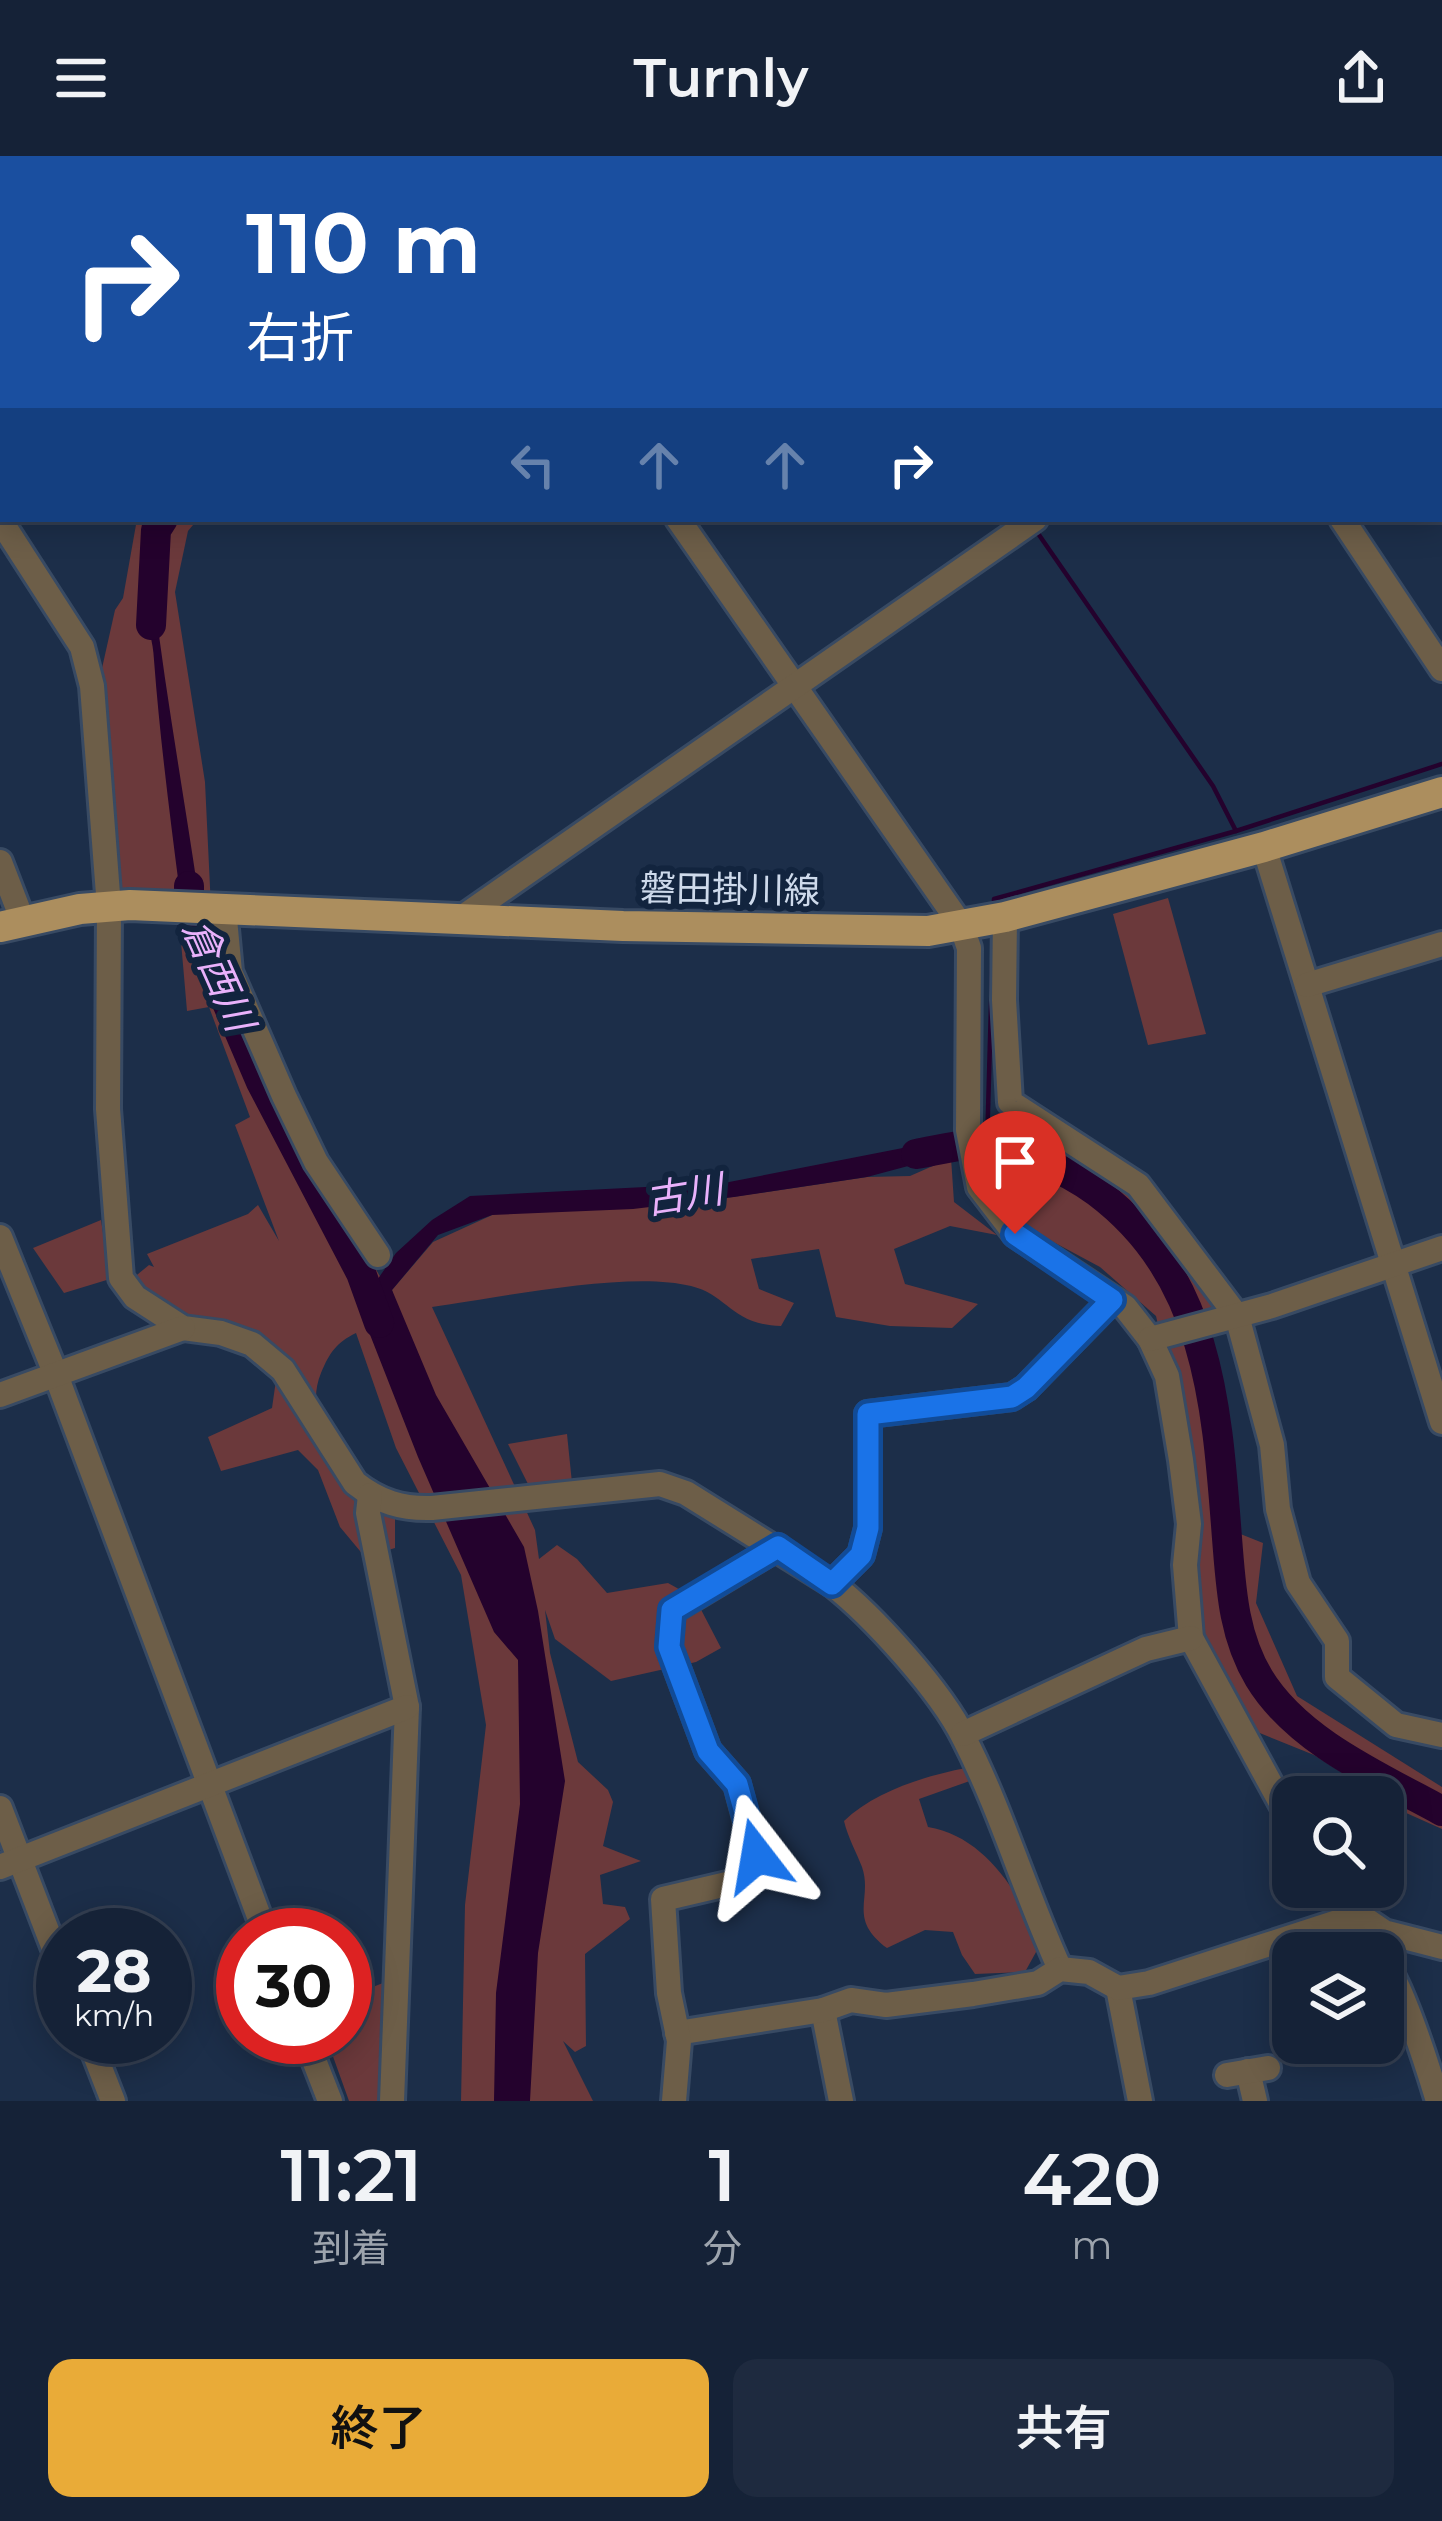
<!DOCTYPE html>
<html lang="ja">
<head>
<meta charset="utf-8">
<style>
  :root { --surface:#152237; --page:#1e2a3f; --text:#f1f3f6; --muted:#9da4ad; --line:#343f52; --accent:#e9ab38 }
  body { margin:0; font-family:Montserrat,"Noto Sans JP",sans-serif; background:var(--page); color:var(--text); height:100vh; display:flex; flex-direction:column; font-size:45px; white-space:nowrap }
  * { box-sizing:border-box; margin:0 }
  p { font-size:39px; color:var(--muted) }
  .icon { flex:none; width:66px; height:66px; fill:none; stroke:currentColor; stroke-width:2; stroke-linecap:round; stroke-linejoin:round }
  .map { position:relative; height:1945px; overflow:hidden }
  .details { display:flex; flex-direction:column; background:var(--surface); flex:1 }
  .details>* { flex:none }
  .banner { position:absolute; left:0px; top:0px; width:1443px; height:366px; box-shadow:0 6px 30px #0003,0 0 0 3px var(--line); background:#1a4fa0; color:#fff; overflow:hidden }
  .tools { position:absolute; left:1272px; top:1620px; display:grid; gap:24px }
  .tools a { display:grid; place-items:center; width:132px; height:132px; border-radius:24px; background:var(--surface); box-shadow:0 6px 30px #0003,0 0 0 3px var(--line); font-size:60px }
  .speed { position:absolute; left:36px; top:1752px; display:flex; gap:24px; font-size:60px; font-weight:700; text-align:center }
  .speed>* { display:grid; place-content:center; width:156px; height:156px; border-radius:50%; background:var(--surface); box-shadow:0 6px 30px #0003,0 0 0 3px var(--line); line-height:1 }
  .speed small { font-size:30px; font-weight:400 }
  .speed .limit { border:18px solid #d22; background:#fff; color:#111 }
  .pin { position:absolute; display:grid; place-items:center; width:102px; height:102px; color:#fff; margin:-123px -51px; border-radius:50% 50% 50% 0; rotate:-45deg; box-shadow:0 0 12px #0007 }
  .pin .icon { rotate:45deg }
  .me { position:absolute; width:132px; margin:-66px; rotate:346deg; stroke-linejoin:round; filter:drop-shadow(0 0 9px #0008) }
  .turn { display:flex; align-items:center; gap:42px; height:252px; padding:0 48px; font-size:54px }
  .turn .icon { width:156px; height:156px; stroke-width:2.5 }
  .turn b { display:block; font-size:84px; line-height:102px }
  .lanes { display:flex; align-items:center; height:114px; padding:0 48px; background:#0003; justify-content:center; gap:60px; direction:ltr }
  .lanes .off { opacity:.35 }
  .eta { display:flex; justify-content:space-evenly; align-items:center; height:204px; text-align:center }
  .eta b { font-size:72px; font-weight:600; line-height:84px }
  .button { display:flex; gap:24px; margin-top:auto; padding:24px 48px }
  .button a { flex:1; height:138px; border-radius:24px; background:var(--accent); color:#111; font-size:48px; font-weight:600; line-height:138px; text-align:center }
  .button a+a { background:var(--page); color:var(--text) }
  header { display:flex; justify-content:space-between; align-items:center; height:156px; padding:0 48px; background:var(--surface); font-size:54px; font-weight:600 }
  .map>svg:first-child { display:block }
  .green { fill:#6b393b }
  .water { fill:#24022d }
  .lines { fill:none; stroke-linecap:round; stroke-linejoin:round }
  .stream { stroke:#24022d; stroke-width:4.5 }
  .river { stroke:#24022d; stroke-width:30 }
  .minor-casing { stroke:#384a63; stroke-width:30 }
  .major-casing { stroke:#384a63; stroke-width:36 }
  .minor { stroke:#6d5e48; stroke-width:24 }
  .major { stroke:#ac8e5e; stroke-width:30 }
  .route-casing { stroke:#114b97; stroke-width:30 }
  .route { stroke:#1a73e8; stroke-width:21 }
  .labels { text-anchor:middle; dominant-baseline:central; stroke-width:12; stroke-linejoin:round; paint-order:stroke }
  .street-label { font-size:36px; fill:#cedaeb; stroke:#12243e }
  .water-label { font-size:39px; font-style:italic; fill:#e9b1fb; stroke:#12243e }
</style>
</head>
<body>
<header><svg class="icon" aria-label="menu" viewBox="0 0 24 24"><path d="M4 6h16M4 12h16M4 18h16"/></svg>Turnly<svg class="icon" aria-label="share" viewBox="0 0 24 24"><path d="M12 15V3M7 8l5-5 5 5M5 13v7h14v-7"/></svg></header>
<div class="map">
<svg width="1442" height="1945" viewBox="0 0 1442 1945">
  <rect width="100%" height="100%" fill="#1c2e49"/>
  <g class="green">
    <path d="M 137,363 L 198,363 L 188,375 L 175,436 L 205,626 L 212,773 L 233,836 L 350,1069 L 395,1146 L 392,1134 L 433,1086 L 501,1055 L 706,1045 L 867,1021 L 910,1020 L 951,1002 L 954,1046 L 997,1079 L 950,1070 L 894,1093 L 905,1128 L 978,1148 L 952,1172 L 890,1170 L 836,1161 L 819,1093 L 751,1103 L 759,1133 L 794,1147 L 781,1170 C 732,1169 728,1139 691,1130 C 629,1114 498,1142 432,1151 L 535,1374 L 539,1403 L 557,1389 L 577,1403 L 607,1437 L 668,1427 L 695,1442 L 721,1492 L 696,1506 L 611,1525 L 555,1483 L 545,1454 L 550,1497 L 578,1606 L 608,1634 L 613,1646 L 603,1690 L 641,1705 L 600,1719 L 603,1748 L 625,1751 L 630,1763 L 585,1798 L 586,1890 L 575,1896 L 563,1885 L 593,1945 L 461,1945 L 465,1749 L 486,1569 L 461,1419 L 396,1292 L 356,1177 C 336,1187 330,1196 321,1217 C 298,1273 360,1317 395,1355 L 395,1392 L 365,1401 L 340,1371 L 318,1314 L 298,1294 L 221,1315 L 208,1281 L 272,1252 L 280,1196 L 244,1179 L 179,1160 L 132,1123 L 149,1109 L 154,1111 L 147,1098 L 248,1058 L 258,1049 L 279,1085 L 235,969 L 250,961 L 209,851 L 187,855 L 178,751 L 109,751 L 94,548 L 115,454 L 123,442 Z"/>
    <polygon points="1168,742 1206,878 1148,889 1113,758"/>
    <polygon points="1011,964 1081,991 1131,1027 1220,1145 1200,1161 1238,1377 1263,1387 1256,1447 1297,1540 1442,1631 1442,1673 1404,1656 1314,1599 1240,1569 1217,1526 1194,1439 1171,1225 1156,1160 1100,1111 1031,1074 996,1031 983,1002 981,970"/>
    <polygon points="101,1064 110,1123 64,1137 33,1092"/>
    <polygon points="567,1278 572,1327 531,1334 508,1288"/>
    <path d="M 966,1612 L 981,1621 L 919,1643 L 928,1671 C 985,1680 1020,1738 1041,1787 L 1025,1816 L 975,1818 L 962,1799 L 953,1776 L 925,1774 L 887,1792 C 847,1762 873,1743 862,1711 C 856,1695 848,1682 844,1665 C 874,1636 924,1620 966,1612 Z"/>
    <polygon points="388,1825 383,1945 349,1945 326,1881 345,1881 345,1842"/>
  </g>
  <g class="water">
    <path d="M 153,432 C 165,534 183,634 198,736 L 180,738 C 170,660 160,583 154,504 C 153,474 139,461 153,432 Z"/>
    <polygon points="954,982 953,998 867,1021 734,1041 633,1053 492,1059 438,1079 392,1134 436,1239 524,1391 538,1455 565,1625 538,1797 530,1945 494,1945 496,1837 520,1648 518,1504 494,1476 418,1301 367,1171 359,1132 375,1127 396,1097 432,1064 470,1040 724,1027"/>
  </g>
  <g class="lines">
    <g class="stream">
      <polyline points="774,0 776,3"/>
      <polyline points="1434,0 1436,3"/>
      <polyline points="1440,10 1442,13"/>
      <polyline points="0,264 3,262"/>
      <polyline points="148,363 156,374"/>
      <polyline points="1037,376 1213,630 1236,675"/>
      <polyline points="994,749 994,743 1236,675 1442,608"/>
      <polyline points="987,991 993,778"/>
      <polyline points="270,1757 279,1779"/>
    </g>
    <g class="river">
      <polyline points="629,3 634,0"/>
      <polyline points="151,469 156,374 163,363"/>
      <polyline points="189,730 189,758 261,926 361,1117 379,1167"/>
      <path d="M 916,998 C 934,995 952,990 970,989 C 1010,988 1066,1013 1097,1036 C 1210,1121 1217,1252 1227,1382 C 1231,1431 1233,1479 1259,1522 C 1297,1585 1380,1621 1442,1655"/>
    </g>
    <defs>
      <g id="minor">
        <polyline points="429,0 431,3"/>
        <polyline points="1099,0 1101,3"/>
        <polyline points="399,3 404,0"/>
        <polyline points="1440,84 1442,82"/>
        <polyline points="0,279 3,277"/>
        <polyline points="678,363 961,769 969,792 968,974 979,1031 1015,1078 1125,1151 1150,1183 1167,1220 1181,1304 1189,1368 1185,1409 1191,1482 1293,1669"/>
        <polyline points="1342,363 1442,513"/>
        <path d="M 0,364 L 82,491 L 92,530 L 109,751 L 108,953 L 121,1122 L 135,1141 L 183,1172 L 221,1177 L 252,1188 L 283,1214 L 355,1327 C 379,1346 402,1353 432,1352 L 660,1328 L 686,1337 L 832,1428 C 873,1460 941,1535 964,1582 C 1002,1656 1025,1737 1060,1813"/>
        <polyline points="1264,691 1442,1266"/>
        <polyline points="0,706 22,763"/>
        <polyline points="224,752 230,816 284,940 316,1006 378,1099"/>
        <polyline points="1005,761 1004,844 1010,946 1138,1029 1237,1160 1272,1289 1278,1353 1298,1427 1337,1485 1337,1521 1396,1569 1442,1579"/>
        <polyline points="460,763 1035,363"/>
        <polyline points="1307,829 1442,788"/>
        <polyline points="0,1081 56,1219 266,1779"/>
        <polyline points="1150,1183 1272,1150 1442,1092"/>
        <polyline points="0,1239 183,1172"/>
        <polyline points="370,1339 368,1357 407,1551 392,1945"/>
        <polyline points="832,1428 861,1399 868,1372 868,1258 1012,1241 1026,1232 1112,1144"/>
        <polyline points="963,1578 1146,1493 1191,1482"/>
        <polyline points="0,1652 63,1816"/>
        <polyline points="0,1711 407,1551"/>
        <path d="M 1339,1731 C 1392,1804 1412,1859 1438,1945"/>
        <polyline points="1118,1832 1140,1945"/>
        <polyline points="823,1854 841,1945"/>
        <polyline points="677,1877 823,1854 851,1844 886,1849 973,1838 1038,1827 1060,1813 1089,1816 1118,1832 1149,1827 1359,1759 1384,1776 1442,1791"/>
        <polyline points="88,1881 113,1945"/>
        <polyline points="305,1881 330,1945"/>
        <polyline points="1248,1915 1255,1945"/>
        <polyline points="1227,1919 1268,1912"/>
        <polyline points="674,1945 679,1885 669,1837 663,1743 761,1720 737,1628 708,1595 669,1491 672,1455 778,1391"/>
      </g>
      <polyline id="major" points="0,771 80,753 130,749 623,770 928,775 1005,761 1264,691 1442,636"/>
    </defs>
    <use href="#minor" class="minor-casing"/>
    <use href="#major" class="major-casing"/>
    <use href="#minor" class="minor"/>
    <use href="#major" class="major"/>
  </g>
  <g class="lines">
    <defs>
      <polyline id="route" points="757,1700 737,1628 708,1595 669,1491 672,1454 778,1391 832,1428 861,1399 868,1372 868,1258 1012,1241 1026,1232 1112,1144 1015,1078"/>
    </defs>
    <use href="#route" class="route-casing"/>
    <use href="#route" class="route"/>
  </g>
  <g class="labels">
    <g class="street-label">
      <text transform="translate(730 733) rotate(1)">磐田掛川線</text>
    </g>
    <g class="water-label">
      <text transform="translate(219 819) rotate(66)">倉西川</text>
      <text transform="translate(684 1038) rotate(-9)">古川</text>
    </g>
  </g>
</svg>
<div class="tools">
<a><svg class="icon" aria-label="search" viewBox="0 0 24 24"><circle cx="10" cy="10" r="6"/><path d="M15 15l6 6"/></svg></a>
<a><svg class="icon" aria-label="layers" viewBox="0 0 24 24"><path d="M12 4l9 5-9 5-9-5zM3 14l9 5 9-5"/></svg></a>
</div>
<div class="speed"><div>28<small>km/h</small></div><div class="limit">30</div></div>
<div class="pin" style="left:1015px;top:1078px;background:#d93025"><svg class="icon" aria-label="arrive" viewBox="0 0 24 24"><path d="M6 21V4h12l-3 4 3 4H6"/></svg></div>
<svg class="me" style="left:757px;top:1700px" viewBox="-20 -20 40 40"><path d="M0-17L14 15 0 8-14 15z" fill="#1a73e8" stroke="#fff" stroke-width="4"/></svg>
<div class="banner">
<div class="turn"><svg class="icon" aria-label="right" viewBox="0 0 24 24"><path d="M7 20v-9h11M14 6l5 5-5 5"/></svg><div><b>110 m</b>右折</div></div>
<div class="lanes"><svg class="icon off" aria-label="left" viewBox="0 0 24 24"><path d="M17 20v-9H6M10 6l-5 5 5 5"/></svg><svg class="icon off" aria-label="ahead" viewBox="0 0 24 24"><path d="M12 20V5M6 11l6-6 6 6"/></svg><svg class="icon off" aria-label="ahead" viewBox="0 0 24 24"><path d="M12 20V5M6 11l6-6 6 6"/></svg><svg class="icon" aria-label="right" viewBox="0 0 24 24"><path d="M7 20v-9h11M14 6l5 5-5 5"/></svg></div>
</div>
</div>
<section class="details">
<div class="eta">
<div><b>11:21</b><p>到着</p></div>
<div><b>1</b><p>分</p></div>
<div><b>420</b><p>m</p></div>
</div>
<div class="button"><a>終了</a><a>共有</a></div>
</section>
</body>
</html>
